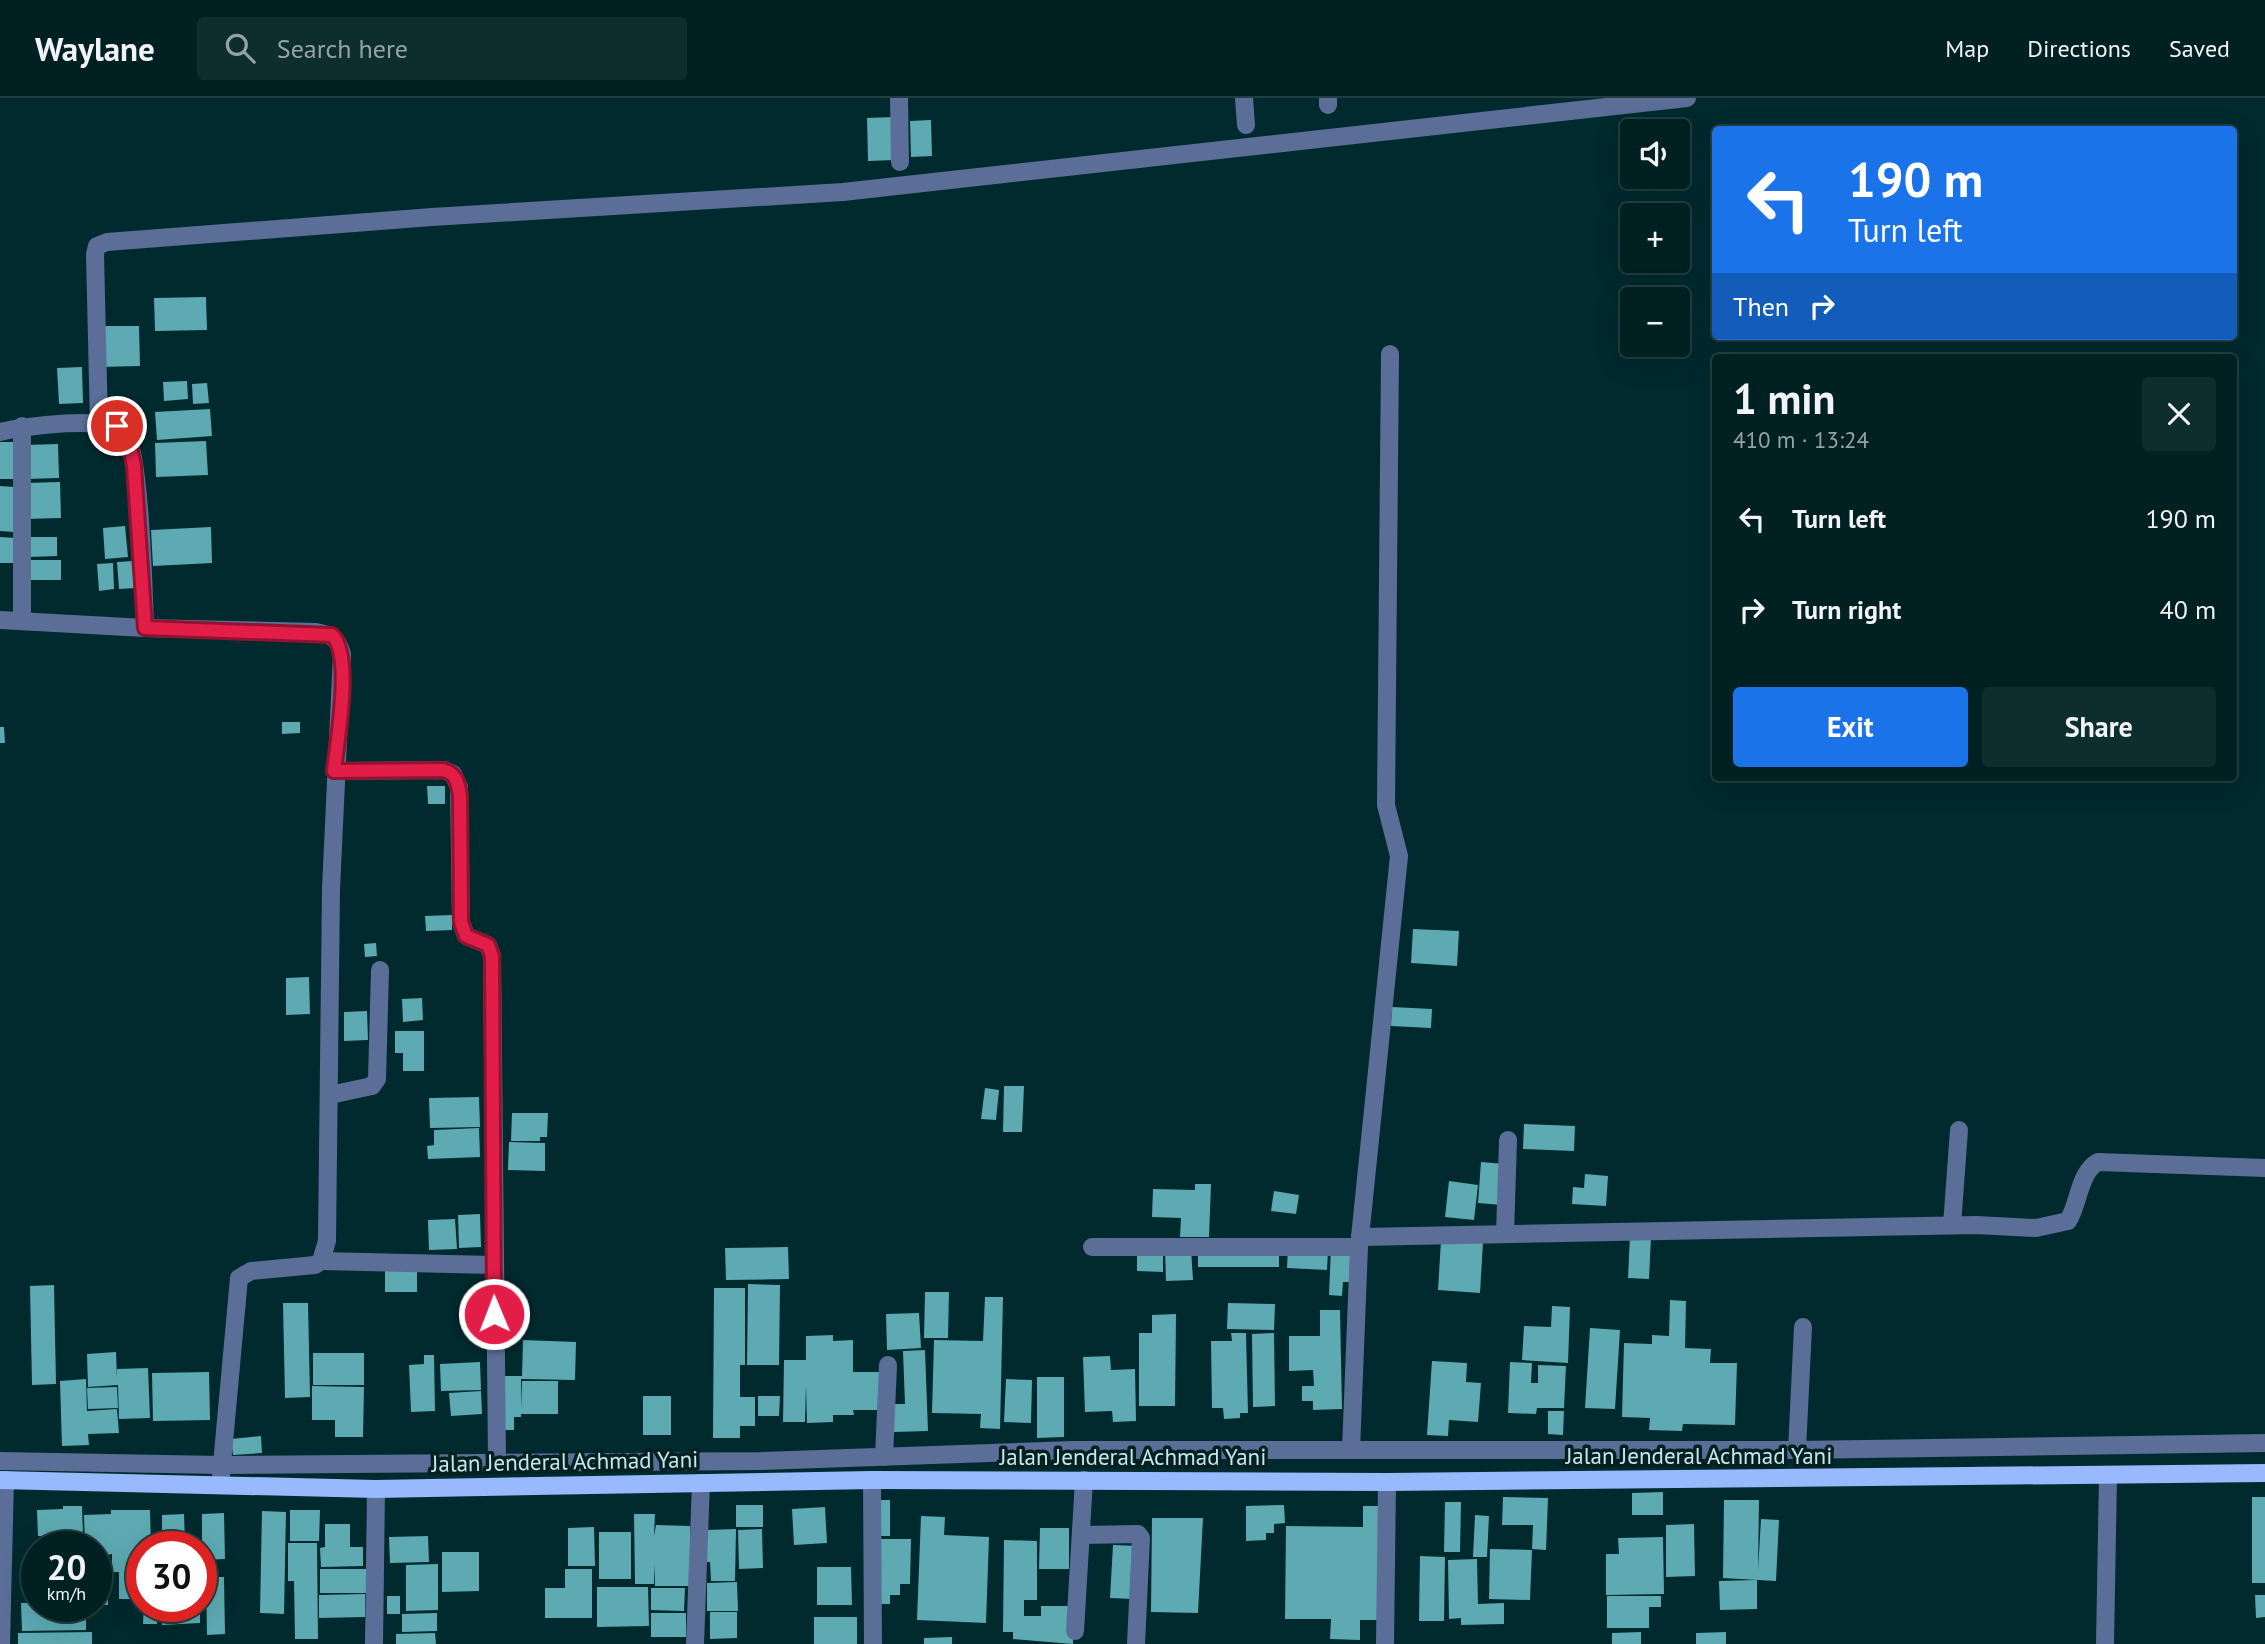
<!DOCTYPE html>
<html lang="en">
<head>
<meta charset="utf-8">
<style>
  :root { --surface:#002022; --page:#0e2d2f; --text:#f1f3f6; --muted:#95a3a5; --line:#223e40; --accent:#1a73e8 }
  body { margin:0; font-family:"PT Sans",sans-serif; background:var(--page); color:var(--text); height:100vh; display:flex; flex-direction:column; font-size:26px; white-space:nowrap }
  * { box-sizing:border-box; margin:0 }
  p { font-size:23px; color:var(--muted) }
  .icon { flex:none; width:38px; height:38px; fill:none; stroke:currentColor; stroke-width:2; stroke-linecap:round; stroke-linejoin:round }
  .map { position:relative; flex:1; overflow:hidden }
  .panel { position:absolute; left:1712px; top:256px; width:525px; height:427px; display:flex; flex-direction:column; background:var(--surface); border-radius:7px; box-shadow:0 7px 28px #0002,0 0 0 2px var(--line) }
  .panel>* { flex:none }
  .guide { position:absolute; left:1712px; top:28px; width:525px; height:214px; border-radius:7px; box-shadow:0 7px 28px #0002,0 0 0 2px var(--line); background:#1a73e8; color:#fff; overflow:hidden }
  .controls { position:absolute; left:1620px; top:21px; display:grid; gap:14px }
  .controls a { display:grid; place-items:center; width:70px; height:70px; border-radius:7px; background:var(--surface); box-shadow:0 7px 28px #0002,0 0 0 2px var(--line); font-size:35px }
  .speed { position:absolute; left:21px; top:1433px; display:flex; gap:14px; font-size:35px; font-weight:700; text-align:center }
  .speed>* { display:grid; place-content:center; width:91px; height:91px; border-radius:50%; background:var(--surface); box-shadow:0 7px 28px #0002,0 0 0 2px var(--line); line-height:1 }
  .speed small { font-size:18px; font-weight:400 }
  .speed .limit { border:10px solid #d22; background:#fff; color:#111 }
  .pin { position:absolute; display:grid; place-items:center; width:60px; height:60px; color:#fff; margin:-30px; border:4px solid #fff; border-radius:50%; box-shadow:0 2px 7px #0007 }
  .me { position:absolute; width:77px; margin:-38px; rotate:359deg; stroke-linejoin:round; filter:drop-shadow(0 0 5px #0008) }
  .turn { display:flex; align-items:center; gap:24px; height:147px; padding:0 21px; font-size:32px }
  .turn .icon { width:91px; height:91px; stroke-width:2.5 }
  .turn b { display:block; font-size:49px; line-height:60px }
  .then { display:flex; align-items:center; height:66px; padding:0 21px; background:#0003; gap:14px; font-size:26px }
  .round { display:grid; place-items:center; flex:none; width:74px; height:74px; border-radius:7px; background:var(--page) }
  .overview { display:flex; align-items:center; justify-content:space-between; height:119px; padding:0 21px }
  h1 { font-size:42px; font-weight:600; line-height:52px }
  .primary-button { display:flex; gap:14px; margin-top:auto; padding:14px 21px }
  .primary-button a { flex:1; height:80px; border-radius:7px; background:var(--accent); color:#fff; font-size:28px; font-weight:600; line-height:80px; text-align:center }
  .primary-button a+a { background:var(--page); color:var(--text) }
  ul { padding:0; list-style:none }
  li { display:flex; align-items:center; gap:21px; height:91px; padding:0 21px }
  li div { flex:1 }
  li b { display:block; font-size:26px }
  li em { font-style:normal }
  header { display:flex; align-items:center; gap:42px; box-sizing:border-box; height:98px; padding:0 35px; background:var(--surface); border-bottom:2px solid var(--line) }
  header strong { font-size:33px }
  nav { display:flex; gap:38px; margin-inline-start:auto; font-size:24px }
  .search { width:490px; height:63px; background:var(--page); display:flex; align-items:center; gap:18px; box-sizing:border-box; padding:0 24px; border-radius:7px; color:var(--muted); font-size:26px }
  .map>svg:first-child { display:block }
  .building { fill:#5daab2 }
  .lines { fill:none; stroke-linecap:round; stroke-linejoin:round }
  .minor { stroke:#5a6e97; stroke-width:18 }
  .major { stroke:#98b9fd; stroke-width:18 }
  .route-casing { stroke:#92132f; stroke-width:18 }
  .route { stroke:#e11d48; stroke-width:12 }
  .labels { text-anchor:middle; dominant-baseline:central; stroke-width:7; stroke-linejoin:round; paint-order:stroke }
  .street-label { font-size:23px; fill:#c4e8ec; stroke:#061f21 }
</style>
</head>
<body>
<header>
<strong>Waylane</strong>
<div class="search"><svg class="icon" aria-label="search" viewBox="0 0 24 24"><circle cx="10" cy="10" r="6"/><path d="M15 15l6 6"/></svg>Search here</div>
<nav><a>Map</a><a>Directions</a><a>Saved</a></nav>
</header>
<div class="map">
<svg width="2265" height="1546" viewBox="0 0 2265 1546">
  <rect width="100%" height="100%" fill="#002a2e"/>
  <g class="building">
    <polygon points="894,19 895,62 868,63 867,20"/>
    <polygon points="931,22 932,58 911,59 910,23"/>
    <polygon points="206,199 207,232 155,233 154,200"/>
    <polygon points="99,228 139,228 140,268 100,269"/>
    <polygon points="82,269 83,305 59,306 57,270"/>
    <polygon points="187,283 188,301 164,303 163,284"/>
    <polygon points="207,285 209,305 193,306 192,286"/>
    <polygon points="210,311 212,338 157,342 155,314"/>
    <polygon points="206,343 208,377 156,379 155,345"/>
    <polygon points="0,344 13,344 14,381 0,381"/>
    <polygon points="58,346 59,380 26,381 25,347"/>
    <polygon points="60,384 61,420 25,421 24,385"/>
    <polygon points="0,388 15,389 14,434 0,433"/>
    <polygon points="125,428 128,459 105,461 103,430"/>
    <polygon points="211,429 212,465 153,468 151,432"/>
    <polygon points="0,439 15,440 14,465 0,465"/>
    <polygon points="29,439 57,439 57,458 29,459"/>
    <rect x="30" y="462" width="31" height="20"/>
    <polygon points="133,463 135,490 119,491 117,464"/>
    <polygon points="113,465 114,491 99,493 97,466"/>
    <polygon points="282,624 300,624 300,635 282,636"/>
    <polygon points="0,629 4,629 5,645 0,645"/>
    <polygon points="427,688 445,688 445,706 428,706"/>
    <polygon points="452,817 452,832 426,833 425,818"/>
    <polygon points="1413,831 1459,833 1457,868 1411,865"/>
    <polygon points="376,845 377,858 365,859 364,846"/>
    <polygon points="309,879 310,916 286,917 286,880"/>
    <polygon points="422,900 423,922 403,924 402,901"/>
    <polygon points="1392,909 1432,911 1431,930 1391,928"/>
    <polygon points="367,913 368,942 344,943 344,914"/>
    <polygon points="395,933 424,933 424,973 403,973 403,955 395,955"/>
    <polygon points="1004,988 1024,988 1022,1034 1003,1034"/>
    <polygon points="985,990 999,992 996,1022 981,1021"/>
    <polygon points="479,999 480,1029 430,1030 429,1000"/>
    <polygon points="512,1015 548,1015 547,1039 540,1039 540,1043 511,1043"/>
    <polygon points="1524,1026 1575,1028 1574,1053 1523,1051"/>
    <polygon points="479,1030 480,1059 428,1061 427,1048 434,1047 434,1032"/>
    <polygon points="509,1044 545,1045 545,1073 508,1072"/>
    <polygon points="1481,1064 1505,1066 1502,1107 1478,1105"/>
    <polygon points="1585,1076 1608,1078 1606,1108 1572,1106 1573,1089 1584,1090"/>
    <polygon points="1449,1083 1478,1087 1474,1122 1445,1119"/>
    <polygon points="1195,1086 1211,1086 1209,1139 1180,1139 1181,1120 1152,1119 1153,1091 1195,1092"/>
    <polygon points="1274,1093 1299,1097 1296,1116 1271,1113"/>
    <polygon points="480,1116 481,1149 459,1150 458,1117"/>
    <polygon points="455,1121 457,1151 429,1152 428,1122"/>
    <polygon points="1630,1138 1651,1139 1649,1181 1628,1180"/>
    <polygon points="1441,1143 1483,1145 1480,1195 1438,1192"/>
    <polygon points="788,1149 789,1181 726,1182 725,1150"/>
    <rect x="1198" y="1149" width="81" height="20"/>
    <polygon points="1331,1149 1353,1150 1351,1184 1343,1184 1342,1198 1329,1197"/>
    <polygon points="1137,1150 1163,1150 1163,1174 1137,1173"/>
    <polygon points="1288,1150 1328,1152 1327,1172 1287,1170"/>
    <polygon points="1191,1151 1193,1182 1166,1183 1165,1152"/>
    <rect x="385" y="1172" width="32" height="22"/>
    <polygon points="748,1186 780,1187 779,1267 747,1267"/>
    <polygon points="54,1187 56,1286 32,1287 30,1188"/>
    <polygon points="714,1190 745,1190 745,1267 740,1267 740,1299 755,1299 755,1328 740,1328 740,1340 713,1340"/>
    <polygon points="925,1194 949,1194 948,1240 924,1240"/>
    <polygon points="985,1199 1003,1199 1000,1331 980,1330 981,1316 932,1315 934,1242 983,1243"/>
    <polygon points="1670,1202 1686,1203 1685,1250 1711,1251 1710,1265 1737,1265 1735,1327 1683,1326 1682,1333 1649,1332 1650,1320 1622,1319 1624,1245 1652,1246 1652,1237 1669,1238"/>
    <polygon points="283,1205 308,1205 310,1299 285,1300"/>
    <polygon points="1228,1205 1275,1206 1274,1232 1227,1231"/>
    <polygon points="1552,1208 1570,1209 1568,1265 1522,1262 1524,1228 1551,1229"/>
    <polygon points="1320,1212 1340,1212 1342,1311 1313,1312 1313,1303 1302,1303 1302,1288 1314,1288 1313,1272 1289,1273 1289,1238 1320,1238"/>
    <polygon points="919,1215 921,1250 887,1252 886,1216"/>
    <polygon points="1176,1216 1175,1308 1139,1308 1139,1235 1152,1235 1152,1217"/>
    <polygon points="1590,1230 1620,1232 1615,1311 1585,1310"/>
    <polygon points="1231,1235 1246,1235 1248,1315 1240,1315 1240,1320 1224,1321 1223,1310 1212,1310 1211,1243 1232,1243"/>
    <polygon points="1274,1235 1275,1308 1253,1309 1252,1236"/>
    <polygon points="833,1237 833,1243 853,1242 853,1274 883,1274 883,1312 853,1312 854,1317 833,1317 833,1324 807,1325 806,1287 805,1324 783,1324 784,1262 806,1262 806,1238"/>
    <polygon points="523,1242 576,1244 575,1282 521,1281 521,1312 522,1283 558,1283 558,1316 521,1316 521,1319 514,1319 514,1332 501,1332 500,1278 522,1278"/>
    <polygon points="925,1252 928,1333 894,1334 892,1306 905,1306 903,1253"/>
    <polygon points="116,1254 117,1281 117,1271 148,1270 150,1320 119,1321 118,1287 88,1289 87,1256"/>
    <rect x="313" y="1255" width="51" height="32"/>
    <polygon points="424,1257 434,1257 435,1313 411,1314 409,1267 424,1266"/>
    <polygon points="1110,1258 1111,1272 1135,1271 1136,1323 1113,1324 1112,1313 1085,1314 1083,1259"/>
    <polygon points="1432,1263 1467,1265 1466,1284 1481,1285 1478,1324 1449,1322 1448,1338 1427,1337"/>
    <polygon points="480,1264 481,1292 441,1293 440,1266"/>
    <polygon points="1510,1264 1532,1265 1531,1285 1538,1285 1538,1267 1566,1268 1564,1310 1537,1310 1536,1316 1508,1315"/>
    <polygon points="209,1274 210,1322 153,1323 152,1275"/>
    <polygon points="1037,1279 1064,1279 1064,1339 1037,1340"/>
    <polygon points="86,1281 87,1313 117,1311 119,1335 88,1336 89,1347 62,1348 60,1283"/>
    <polygon points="1006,1281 1032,1282 1031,1325 1004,1324"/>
    <polygon points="312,1288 364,1289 363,1339 335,1339 335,1322 312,1322"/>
    <polygon points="117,1289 118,1310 88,1311 87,1290"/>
    <polygon points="481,1293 482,1316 451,1318 449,1295"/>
    <rect x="643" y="1298" width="28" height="39"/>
    <polygon points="758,1298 780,1298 779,1318 758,1318"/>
    <polygon points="1548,1313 1564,1313 1563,1337 1548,1336"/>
    <polygon points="261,1338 262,1355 233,1357 231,1341"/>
    <polygon points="1663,1394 1663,1417 1632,1417 1632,1395"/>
    <polygon points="1503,1399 1548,1400 1546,1452 1532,1451 1533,1427 1502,1427"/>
    <rect x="2252" y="1399" width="13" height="86"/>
    <polygon points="873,1402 890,1402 890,1438 874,1438"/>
    <polygon points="1724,1402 1759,1402 1758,1472 1761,1421 1779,1422 1776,1483 1723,1480"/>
    <polygon points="1445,1404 1461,1404 1460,1454 1444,1454"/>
    <rect x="736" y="1407" width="27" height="22"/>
    <polygon points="1284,1407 1285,1425 1274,1426 1274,1435 1266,1435 1266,1442 1246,1443 1246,1408"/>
    <polygon points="63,1408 82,1408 83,1436 63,1438 83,1437 83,1449 42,1449 42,1438 38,1438 37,1412 63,1411"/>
    <polygon points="1363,1408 1381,1408 1380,1522 1360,1522 1360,1542 1330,1541 1331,1521 1285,1521 1286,1428 1363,1429"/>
    <polygon points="825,1409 827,1445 794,1447 792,1411"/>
    <polygon points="111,1412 150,1412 151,1449 141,1450 142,1501 119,1501 119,1474 112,1474 112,1456 107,1457 108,1507 96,1507 96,1449 85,1449 84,1417 111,1416"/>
    <polygon points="290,1412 320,1412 319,1443 290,1443"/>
    <polygon points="262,1413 286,1414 284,1516 260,1515"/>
    <polygon points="224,1415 225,1461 201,1462 201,1449 159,1449 202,1445 202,1416"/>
    <polygon points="184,1416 185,1444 162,1444 162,1417"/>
    <polygon points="634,1416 655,1416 654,1438 656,1427 690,1428 690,1488 655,1488 655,1465 654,1486 635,1486"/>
    <polygon points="1475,1417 1489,1418 1487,1459 1473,1459"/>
    <polygon points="921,1418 945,1419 944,1437 989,1439 986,1525 917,1522"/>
    <polygon points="1152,1420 1203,1420 1198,1515 1151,1514"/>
    <polygon points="325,1426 350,1426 350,1449 363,1449 363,1468 321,1469 320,1450 325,1449"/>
    <polygon points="1694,1426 1695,1478 1666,1479 1666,1427"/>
    <polygon points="594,1429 595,1468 568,1468 568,1430"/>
    <polygon points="1040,1430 1069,1430 1069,1471 1039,1471"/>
    <polygon points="736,1431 735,1483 711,1483 710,1464 706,1464 706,1432"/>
    <polygon points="762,1431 763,1470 739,1471 738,1432"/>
    <rect x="599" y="1434" width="32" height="47"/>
    <polygon points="428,1438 429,1464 390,1465 389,1439"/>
    <polygon points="1663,1439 1664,1496 1606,1497 1606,1456 1619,1456 1618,1440"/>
    <polygon points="877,1441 911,1441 910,1486 900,1486 900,1497 890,1497 890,1506 876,1506"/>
    <polygon points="1004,1442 1037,1443 1037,1502 1024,1502 1024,1518 1041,1518 1041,1508 1073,1508 1073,1546 1013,1541 1013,1534 1003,1534"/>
    <polygon points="288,1445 317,1445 318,1541 295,1541 294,1483 288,1483"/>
    <polygon points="1113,1447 1139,1448 1133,1501 1110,1500"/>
    <polygon points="1490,1451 1532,1452 1530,1502 1489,1501"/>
    <polygon points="442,1454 479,1454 479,1493 442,1494"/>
    <polygon points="1420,1458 1445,1459 1444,1523 1419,1523"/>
    <polygon points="1477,1461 1478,1506 1504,1505 1504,1526 1461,1527 1461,1520 1449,1521 1448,1462"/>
    <polygon points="210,1464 210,1479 224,1479 225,1536 207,1537 206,1478 201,1478 201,1465"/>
    <polygon points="438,1466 438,1512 406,1513 406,1467"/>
    <polygon points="817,1469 851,1469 852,1507 817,1507"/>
    <rect x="320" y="1471" width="48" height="24"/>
    <polygon points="565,1471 592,1471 592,1520 545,1520 545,1490 565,1490"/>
    <polygon points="26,1477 37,1477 37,1504 27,1504"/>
    <polygon points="1757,1482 1757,1511 1720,1512 1719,1483"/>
    <polygon points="737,1484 738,1513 707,1513 707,1485"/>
    <polygon points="597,1489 648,1489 649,1528 597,1529"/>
    <polygon points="651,1490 685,1490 684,1513 651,1512"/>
    <polygon points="365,1496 365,1519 319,1520 319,1497"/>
    <polygon points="2255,1497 2265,1497 2265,1519 2256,1520"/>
    <rect x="387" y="1498" width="13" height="18"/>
    <polygon points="1607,1498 1661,1498 1661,1509 1649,1509 1649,1530 1607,1530"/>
    <polygon points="21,1505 37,1505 37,1508 86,1508 86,1532 22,1533"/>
    <polygon points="144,1508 158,1508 157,1526 143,1526"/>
    <polygon points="162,1508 200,1508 200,1525 162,1527"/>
    <polygon points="710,1514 737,1514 737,1540 710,1541"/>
    <polygon points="437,1515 437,1533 402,1534 402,1516"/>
    <rect x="651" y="1515" width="35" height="24"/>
    <rect x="814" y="1519" width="43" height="27"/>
    <polygon points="92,1534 92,1546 18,1546 18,1535"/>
    <polygon points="1641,1534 1641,1546 1612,1546 1612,1535"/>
    <polygon points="1726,1534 1726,1546 1696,1546 1696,1535"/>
    <polygon points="435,1535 436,1546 396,1546 396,1536"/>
    <polygon points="952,1539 952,1546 924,1546 924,1540"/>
  </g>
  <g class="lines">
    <g class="minor">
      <polyline points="899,0 900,64"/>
      <polyline points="1244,0 1246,27"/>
      <polyline points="1328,0 1328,7"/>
      <polyline points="99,327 95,156 97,148 107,144 432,119 843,94 1687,0"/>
      <path d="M 0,334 C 23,328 109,317 125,334 C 140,350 144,501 145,530 L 316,534 C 332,537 337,539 342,556 L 331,791 L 327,1143 L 321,1163 L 315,1167 L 251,1173 L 239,1180 L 221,1377"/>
      <polyline points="0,522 145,530"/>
      <polyline points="22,522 22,328"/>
      <polyline points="334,673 444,672 453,676 459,689 461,824 466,838 488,847 492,858 497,1363"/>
      <polyline points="330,997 372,988 377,981 380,872"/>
      <polyline points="1952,1127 1959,1032"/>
      <polyline points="1505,1136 1508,1042"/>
      <path d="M 1360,1139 L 1976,1127 L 2036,1130 L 2068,1123 C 2079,1106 2079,1074 2098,1064 L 2265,1070"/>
      <polyline points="1092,1149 1359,1149"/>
      <polyline points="321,1163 493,1167"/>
      <polyline points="1351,1352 1359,1149 1399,758 1386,707 1390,256"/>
      <polyline points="1797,1352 1803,1229"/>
      <polyline points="884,1359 888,1267"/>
      <polyline points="0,1363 221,1367 761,1363 1073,1352 1797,1352 2265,1345"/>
      <polyline points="872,1382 873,1546"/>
      <polyline points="1082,1437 1138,1436 1141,1440 1136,1546"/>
      <polyline points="1075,1533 1084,1382"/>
      <polyline points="1,1546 5,1382"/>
      <polyline points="374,1546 376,1391"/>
      <polyline points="695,1546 701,1385"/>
      <polyline points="1385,1546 1387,1384"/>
      <polyline points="2105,1546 2108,1378"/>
    </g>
    <polyline class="major" points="0,1382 376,1391 872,1382 1387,1384 2265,1375"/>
  </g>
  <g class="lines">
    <defs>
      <path id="route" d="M 117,328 L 128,338 L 134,368 L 145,530 L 332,537 C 353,557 337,643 334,673 L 443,672 C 456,675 458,685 460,697 L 461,824 L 466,838 L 488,847 L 492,858 L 494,1216"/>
    </defs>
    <use href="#route" class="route-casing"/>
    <use href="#route" class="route"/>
  </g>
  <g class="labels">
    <g class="street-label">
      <text x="1699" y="1357">Jalan Jenderal Achmad Yani</text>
      <text x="1133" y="1358">Jalan Jenderal Achmad Yani</text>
      <text transform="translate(565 1363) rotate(-1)">Jalan Jenderal Achmad Yani</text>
    </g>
  </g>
</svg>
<div class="controls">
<a><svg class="icon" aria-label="sound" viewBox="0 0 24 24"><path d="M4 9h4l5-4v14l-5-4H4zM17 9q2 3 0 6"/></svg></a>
<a>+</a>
<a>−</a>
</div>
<div class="speed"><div>20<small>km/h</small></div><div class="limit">30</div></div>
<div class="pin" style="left:117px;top:328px;background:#d93025"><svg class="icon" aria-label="arrive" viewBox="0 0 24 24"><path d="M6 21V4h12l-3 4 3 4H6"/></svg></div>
<svg class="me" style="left:494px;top:1216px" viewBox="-20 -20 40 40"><circle r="17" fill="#e11d48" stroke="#fff" stroke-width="3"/><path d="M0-11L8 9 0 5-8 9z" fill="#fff"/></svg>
<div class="guide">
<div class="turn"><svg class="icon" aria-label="left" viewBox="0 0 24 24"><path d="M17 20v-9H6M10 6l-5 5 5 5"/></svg><div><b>190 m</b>Turn left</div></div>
<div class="then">Then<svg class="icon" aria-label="right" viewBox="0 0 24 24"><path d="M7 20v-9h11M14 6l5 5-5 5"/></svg></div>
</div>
<section class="panel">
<div class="overview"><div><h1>1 min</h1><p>410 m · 13:24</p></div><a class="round"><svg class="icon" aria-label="close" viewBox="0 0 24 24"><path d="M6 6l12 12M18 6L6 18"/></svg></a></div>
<ul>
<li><svg class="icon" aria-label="left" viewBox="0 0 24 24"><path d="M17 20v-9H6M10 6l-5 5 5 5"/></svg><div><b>Turn left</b></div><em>190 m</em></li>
<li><svg class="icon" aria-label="right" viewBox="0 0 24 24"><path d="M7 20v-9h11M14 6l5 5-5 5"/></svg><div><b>Turn right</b></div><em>40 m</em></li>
</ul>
<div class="primary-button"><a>Exit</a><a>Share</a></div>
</section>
</div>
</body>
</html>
